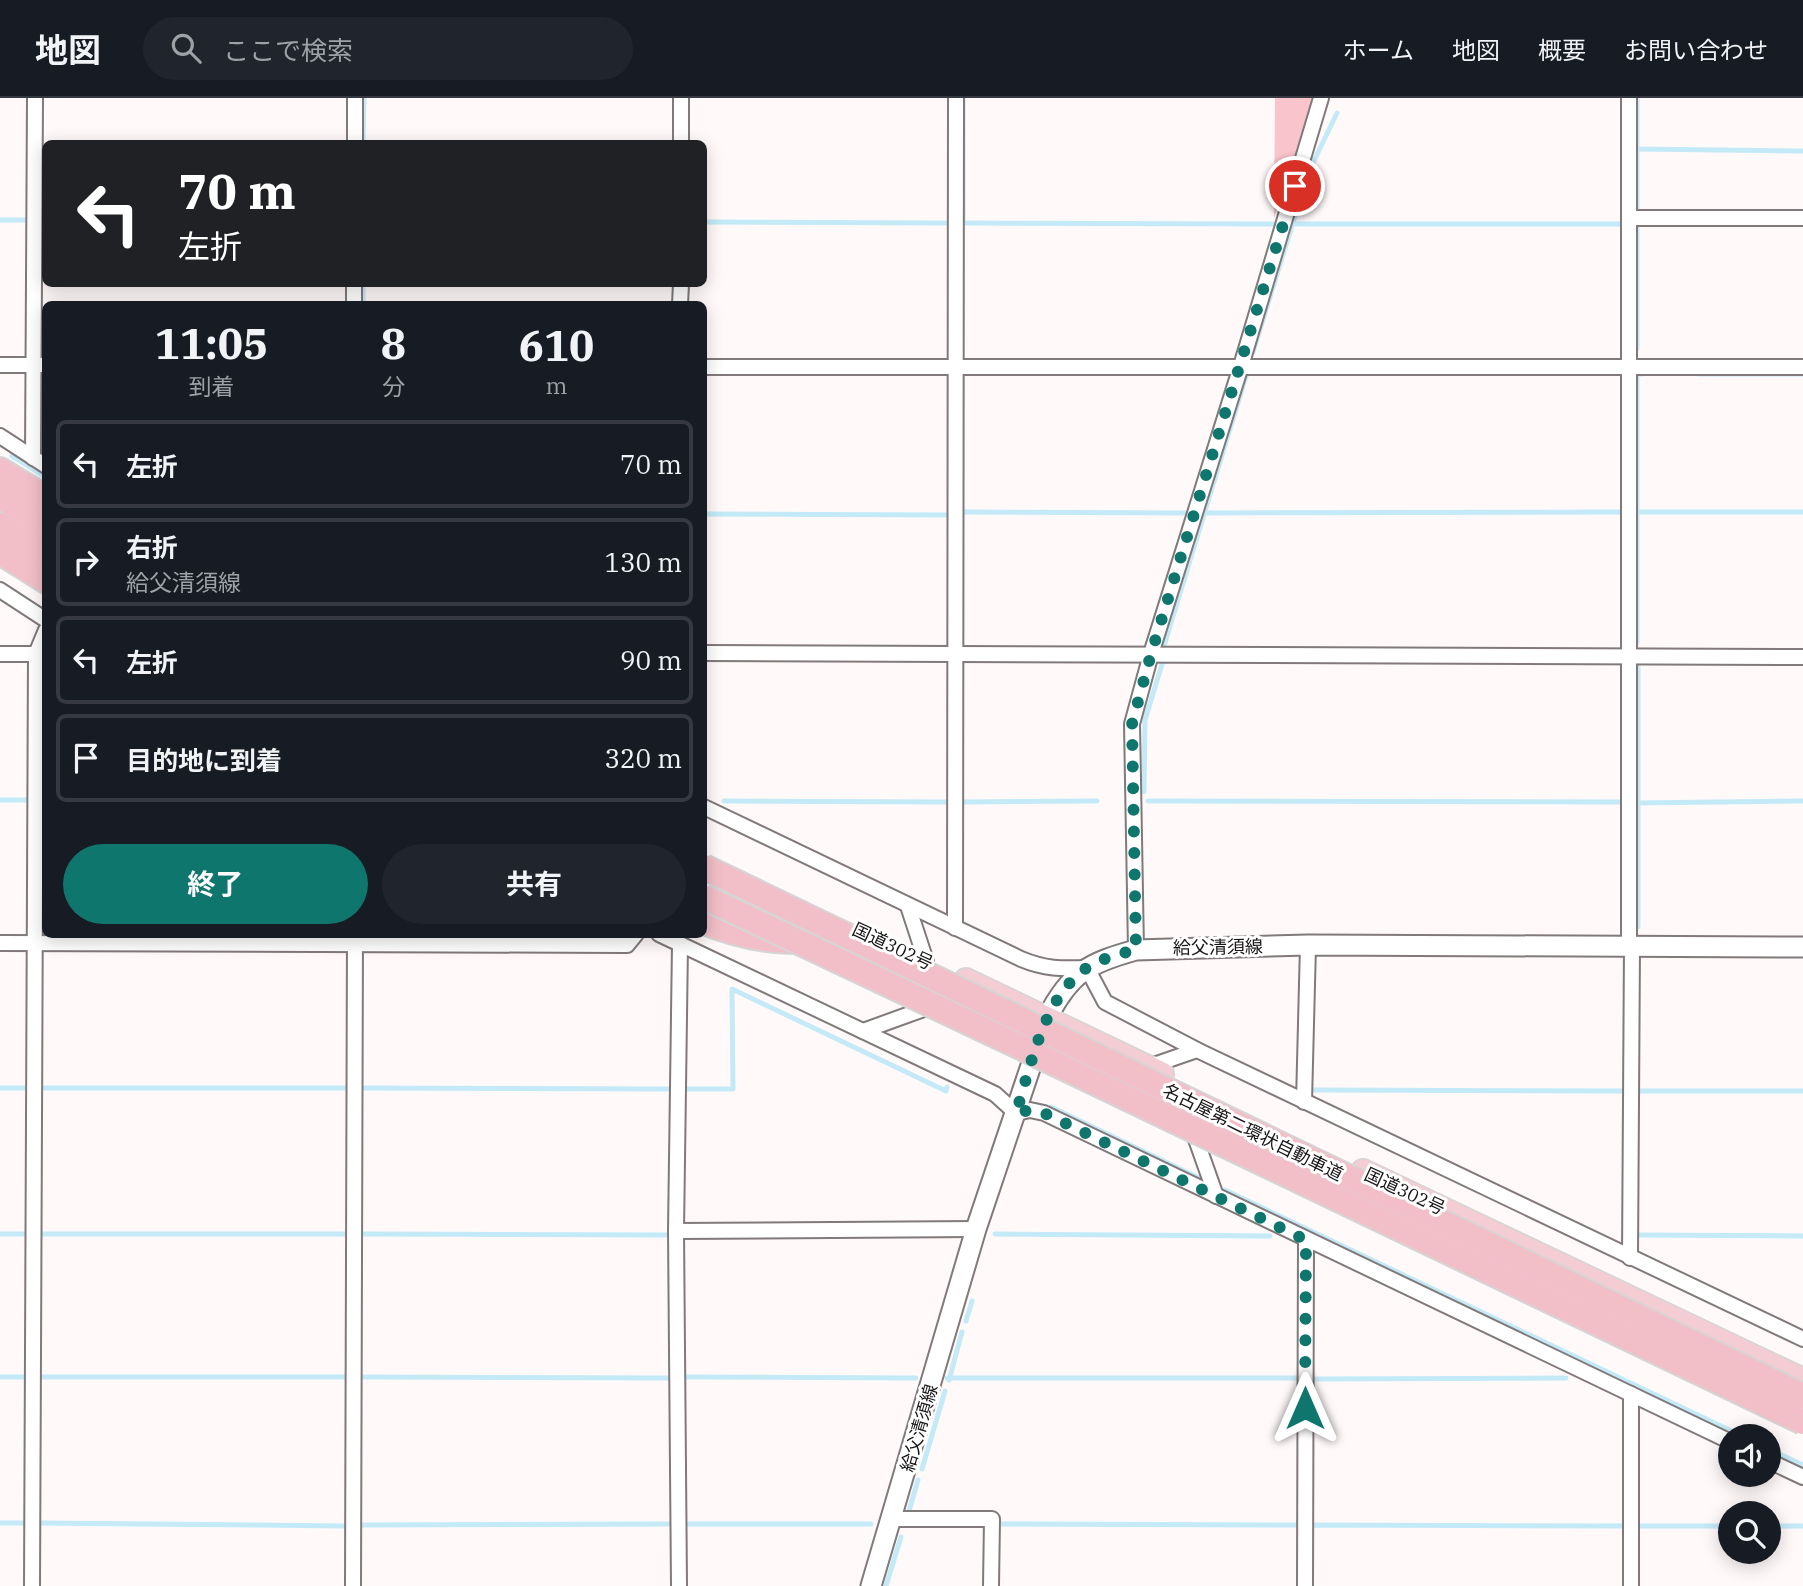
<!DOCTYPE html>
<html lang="ja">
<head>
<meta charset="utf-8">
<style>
  :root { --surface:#171b24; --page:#20242c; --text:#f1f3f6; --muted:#9ea1a6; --line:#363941; --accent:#0f766e }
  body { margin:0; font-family:"IBM Plex Serif","Noto Sans JP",serif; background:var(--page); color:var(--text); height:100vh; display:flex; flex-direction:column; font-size:26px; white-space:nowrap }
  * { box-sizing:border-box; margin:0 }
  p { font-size:23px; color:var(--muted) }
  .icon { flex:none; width:38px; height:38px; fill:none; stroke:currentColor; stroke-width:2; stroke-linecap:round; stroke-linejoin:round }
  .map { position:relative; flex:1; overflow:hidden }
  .drawer { position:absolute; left:42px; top:203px; width:665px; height:637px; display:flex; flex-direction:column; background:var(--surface); border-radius:10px; box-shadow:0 4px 18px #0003 }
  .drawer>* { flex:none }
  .banner { position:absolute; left:42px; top:42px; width:665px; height:147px; border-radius:10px; box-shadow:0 4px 18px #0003; background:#202124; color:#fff; overflow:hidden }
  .tools { position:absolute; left:1718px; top:1326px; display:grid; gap:14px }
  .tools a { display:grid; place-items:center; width:63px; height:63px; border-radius:50%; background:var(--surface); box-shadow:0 4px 18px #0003; font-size:35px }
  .pin { position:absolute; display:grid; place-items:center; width:60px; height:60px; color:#fff; margin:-30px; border:4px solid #fff; border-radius:50%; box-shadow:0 2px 7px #0007 }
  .me { position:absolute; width:77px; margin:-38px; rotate:0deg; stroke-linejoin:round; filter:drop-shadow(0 0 5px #0008) }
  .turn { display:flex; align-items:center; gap:24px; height:147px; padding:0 21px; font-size:32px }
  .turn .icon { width:91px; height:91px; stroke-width:2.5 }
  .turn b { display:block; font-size:49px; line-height:60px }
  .eta { display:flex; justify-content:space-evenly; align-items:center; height:119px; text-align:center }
  .eta b { font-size:42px; font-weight:700; line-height:49px }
  .action { display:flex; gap:14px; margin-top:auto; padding:14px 21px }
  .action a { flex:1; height:80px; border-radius:42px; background:var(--accent); color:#fff; font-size:28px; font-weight:700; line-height:80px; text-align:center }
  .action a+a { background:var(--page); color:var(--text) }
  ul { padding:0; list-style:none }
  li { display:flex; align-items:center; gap:21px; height:88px; margin:0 14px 10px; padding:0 7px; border:4px solid var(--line); border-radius:10px }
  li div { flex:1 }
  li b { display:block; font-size:26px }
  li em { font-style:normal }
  header { display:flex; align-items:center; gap:42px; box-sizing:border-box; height:98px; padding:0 35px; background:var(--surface); border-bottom:2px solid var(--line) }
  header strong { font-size:33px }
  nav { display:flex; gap:38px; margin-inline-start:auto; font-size:24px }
  .search { width:490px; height:63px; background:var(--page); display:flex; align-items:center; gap:18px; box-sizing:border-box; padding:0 24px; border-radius:38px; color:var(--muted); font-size:26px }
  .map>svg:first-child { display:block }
  .green { fill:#fac4cd }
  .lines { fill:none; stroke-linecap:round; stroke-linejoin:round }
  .stream { stroke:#c4eaf7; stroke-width:5 }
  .minor-casing { stroke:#81797a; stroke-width:18 }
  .secondary-casing { stroke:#81797a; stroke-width:23 }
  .trunk-casing { stroke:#d5d5d5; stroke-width:26 }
  .motorway-casing { stroke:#d5d5d5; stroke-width:28 }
  .minor { stroke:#fff; stroke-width:14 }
  .secondary { stroke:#fff; stroke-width:19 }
  .trunk { stroke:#f4ccd3; stroke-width:23 }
  .motorway { stroke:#f2bfc8; stroke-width:24 }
  .motorway-bridge-casing { stroke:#d5d5d5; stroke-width:28; stroke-linecap:butt }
  .motorway-bridge { stroke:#f2bfc8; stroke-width:24 }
  .route { stroke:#0f766e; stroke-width:12; stroke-dasharray:0 21.6 }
  .labels { text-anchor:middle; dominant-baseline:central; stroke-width:6; stroke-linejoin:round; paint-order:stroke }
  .street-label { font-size:18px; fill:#181516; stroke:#fff }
</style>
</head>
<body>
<header>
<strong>地図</strong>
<div class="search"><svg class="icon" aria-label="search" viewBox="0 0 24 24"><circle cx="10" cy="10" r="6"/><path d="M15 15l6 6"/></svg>ここで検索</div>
<nav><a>ホーム</a><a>地図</a><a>概要</a><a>お問い合わせ</a></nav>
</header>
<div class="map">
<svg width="1803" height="1488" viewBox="0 0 1803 1488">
  <rect width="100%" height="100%" fill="#fff9fa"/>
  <polygon class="green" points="1275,0 1314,0 1274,120"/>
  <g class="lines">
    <g class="stream">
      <polyline points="363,46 364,0"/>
      <polyline points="1637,51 1803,53"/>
      <polyline points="1637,113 1637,0"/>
      <polyline points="0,122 29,122"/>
      <polyline points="704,124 950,125"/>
      <polyline points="962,125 1274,126"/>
      <polyline points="963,125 963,0"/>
      <polyline points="1293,126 1622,126"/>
      <polyline points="363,206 363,186"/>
      <polyline points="1637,250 1637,126"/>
      <polyline points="1253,254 1309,73 1337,15"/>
      <polyline points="1698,276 1803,276"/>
      <polyline points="12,358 46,379"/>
      <polyline points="962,414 1187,415"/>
      <polyline points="1638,414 1803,414"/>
      <polyline points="1205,415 1622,414"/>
      <polyline points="704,416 950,417"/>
      <polyline points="1637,544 1637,276 1642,276"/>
      <polyline points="1164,548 1247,275 1252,274"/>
      <polyline points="1638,563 1638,829"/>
      <polyline points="1144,694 1145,622 1163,563 1169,563"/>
      <polyline points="0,702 30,702"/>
      <polyline points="724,703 950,704"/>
      <polyline points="1148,703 1622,704"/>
      <polyline points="964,704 1097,703"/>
      <polyline points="1635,705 1803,703"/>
      <polyline points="0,990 28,990"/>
      <polyline points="39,990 346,990"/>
      <polyline points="359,990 671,991"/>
      <polyline points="682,991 733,991 732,891 946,993 947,989"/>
      <polyline points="1311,992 1627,993"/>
      <polyline points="1638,993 1803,993"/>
      <polyline points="1051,1009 1199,1080"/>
      <polyline points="1225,1092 1744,1339"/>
      <polyline points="0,1136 29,1136"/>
      <polyline points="39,1136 345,1136"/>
      <polyline points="359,1136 669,1137"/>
      <polyline points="995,1136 1270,1138"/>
      <polyline points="1637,1137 1803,1138"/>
      <polyline points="966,1223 972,1203"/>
      <polyline points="0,1279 28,1279"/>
      <polyline points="38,1279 346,1279"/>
      <polyline points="359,1279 671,1280"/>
      <polyline points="681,1279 916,1280"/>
      <polyline points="947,1280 1301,1280"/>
      <polyline points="1311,1281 1566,1280"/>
      <polyline points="949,1282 962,1234"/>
      <polyline points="1769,1351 1803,1367"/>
      <polyline points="922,1371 945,1293"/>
      <polyline points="909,1413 918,1382"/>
      <polyline points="0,1425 27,1425"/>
      <polyline points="39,1425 347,1428"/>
      <polyline points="682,1426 871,1426"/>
      <polyline points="998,1426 1298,1427"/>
      <polyline points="1637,1428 1731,1428"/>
      <polyline points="1769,1428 1803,1428"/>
      <polyline points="358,1432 358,1427 671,1426"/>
      <polyline points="1311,1432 1311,1427 1624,1428"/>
      <polyline points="886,1488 901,1439"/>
    </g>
    <defs>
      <g id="minor">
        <polyline points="1629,0 1629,848"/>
        <polyline points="355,46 355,0"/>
        <polyline points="681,46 681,0"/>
        <polyline points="1629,120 1803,120"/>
        <polyline points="354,206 354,186"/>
        <polyline points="680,206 681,186"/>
        <polyline points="0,267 46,267"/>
        <polyline points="704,269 1803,269"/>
        <polyline points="0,338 46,368"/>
        <polyline points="33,360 35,0"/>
        <polyline points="0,492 46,522"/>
        <polyline points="704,555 1803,559"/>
        <polyline points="0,556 36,556"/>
        <path d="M 704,709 L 1021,861 C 1045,871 1061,871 1087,870 L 1105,904 L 1197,952 L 1803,1241"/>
        <polyline points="908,808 926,863"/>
        <polyline points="955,830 956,0"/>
        <polyline points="659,836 995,996 1016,1015 1030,1012 1044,1015 1731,1344"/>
        <polyline points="0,845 627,847 636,836"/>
        <polyline points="1136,852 1132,626 1151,556 1241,268 1321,0"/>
        <polyline points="863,933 968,895"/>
        <polyline points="1148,969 1197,952"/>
        <polyline points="1304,1004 1308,847"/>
        <polyline points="1192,1030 1216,1098"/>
        <polyline points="676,1133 976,1131"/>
        <polyline points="1630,1160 1632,848"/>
        <polyline points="1769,1363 1803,1379"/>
        <polyline points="892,1421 992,1421 991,1488"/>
        <polyline points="32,1488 36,556 46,532"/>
        <polyline points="353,1488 355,836"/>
        <polyline points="679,1488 676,1133 680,846"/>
        <polyline points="1305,1488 1306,1142"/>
        <polyline points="1631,1488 1631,1296"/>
      </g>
      <path id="secondary" d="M 871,1488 L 976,1131 L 1047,920 C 1070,875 1088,865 1136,852 L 1308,847 L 1803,849"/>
      <g id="trunk">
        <polyline points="966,882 1162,976"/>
        <polyline points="1363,1073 1803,1282"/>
      </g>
      <g id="motorway">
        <polyline points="0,372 46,400"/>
        <polyline points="0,398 46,428"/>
        <polyline points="0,427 46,456"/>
        <polyline points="0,454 46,483"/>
        <path d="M 704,824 C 764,848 798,844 860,839"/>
      </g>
    </defs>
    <use href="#minor" class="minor-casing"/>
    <use href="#secondary" class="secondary-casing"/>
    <use href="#trunk" class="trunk-casing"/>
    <use href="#motorway" class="motorway-casing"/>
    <use href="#minor" class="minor"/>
    <use href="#secondary" class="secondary"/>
    <use href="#trunk" class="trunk"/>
    <use href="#motorway" class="motorway"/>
    <defs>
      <g id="motorway-bridge">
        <polyline points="704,769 1803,1298"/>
        <polyline points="704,799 1050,963 1803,1324"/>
      </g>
    </defs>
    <use href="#motorway-bridge" class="motorway-bridge-casing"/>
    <use href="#motorway-bridge" class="motorway-bridge"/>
  </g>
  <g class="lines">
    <path class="route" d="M 1295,88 L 1151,556 L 1132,626 L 1136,852 C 1119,856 1100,861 1085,871 C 1043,901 1031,968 1016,1015 L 1030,1012 L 1044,1015 L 1306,1142 L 1305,1310"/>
  </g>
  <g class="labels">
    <g class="street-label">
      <text transform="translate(893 848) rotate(25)">国道302号</text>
      <text transform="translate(1218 849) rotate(-1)">給父清須線</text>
      <text transform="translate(1253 1034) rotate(26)">名古屋第二環状自動車道</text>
      <text transform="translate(1405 1093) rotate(25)">国道302号</text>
      <text transform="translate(919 1330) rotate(-74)">給父清須線</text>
    </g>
  </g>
</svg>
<div class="tools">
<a><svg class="icon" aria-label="sound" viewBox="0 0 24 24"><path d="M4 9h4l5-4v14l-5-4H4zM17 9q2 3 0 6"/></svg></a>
<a><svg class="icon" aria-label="search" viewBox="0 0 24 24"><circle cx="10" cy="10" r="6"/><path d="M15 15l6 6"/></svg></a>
</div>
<div class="pin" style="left:1295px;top:88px;background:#d93025"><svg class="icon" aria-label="arrive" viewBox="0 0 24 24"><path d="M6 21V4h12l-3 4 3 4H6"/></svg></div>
<svg class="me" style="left:1305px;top:1310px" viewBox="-20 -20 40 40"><path d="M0-17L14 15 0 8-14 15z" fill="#0f766e" stroke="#fff" stroke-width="4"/></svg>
<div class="banner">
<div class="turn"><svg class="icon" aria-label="left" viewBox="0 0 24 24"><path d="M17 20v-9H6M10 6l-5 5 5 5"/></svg><div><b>70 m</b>左折</div></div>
</div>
<section class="drawer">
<div class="eta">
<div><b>11:05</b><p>到着</p></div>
<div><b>8</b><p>分</p></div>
<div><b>610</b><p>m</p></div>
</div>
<ul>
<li><svg class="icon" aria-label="left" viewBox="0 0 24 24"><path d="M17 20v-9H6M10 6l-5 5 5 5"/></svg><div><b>左折</b></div><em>70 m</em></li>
<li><svg class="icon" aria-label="right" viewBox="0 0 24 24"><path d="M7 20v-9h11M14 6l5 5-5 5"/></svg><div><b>右折</b><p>給父清須線</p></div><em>130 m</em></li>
<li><svg class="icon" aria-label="left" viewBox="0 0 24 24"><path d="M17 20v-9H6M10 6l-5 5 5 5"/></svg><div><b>左折</b></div><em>90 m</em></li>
<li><svg class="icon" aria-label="arrive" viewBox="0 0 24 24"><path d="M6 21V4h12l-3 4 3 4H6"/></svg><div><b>目的地に到着</b></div><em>320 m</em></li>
</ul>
<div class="action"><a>終了</a><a>共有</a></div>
</section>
</div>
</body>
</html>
